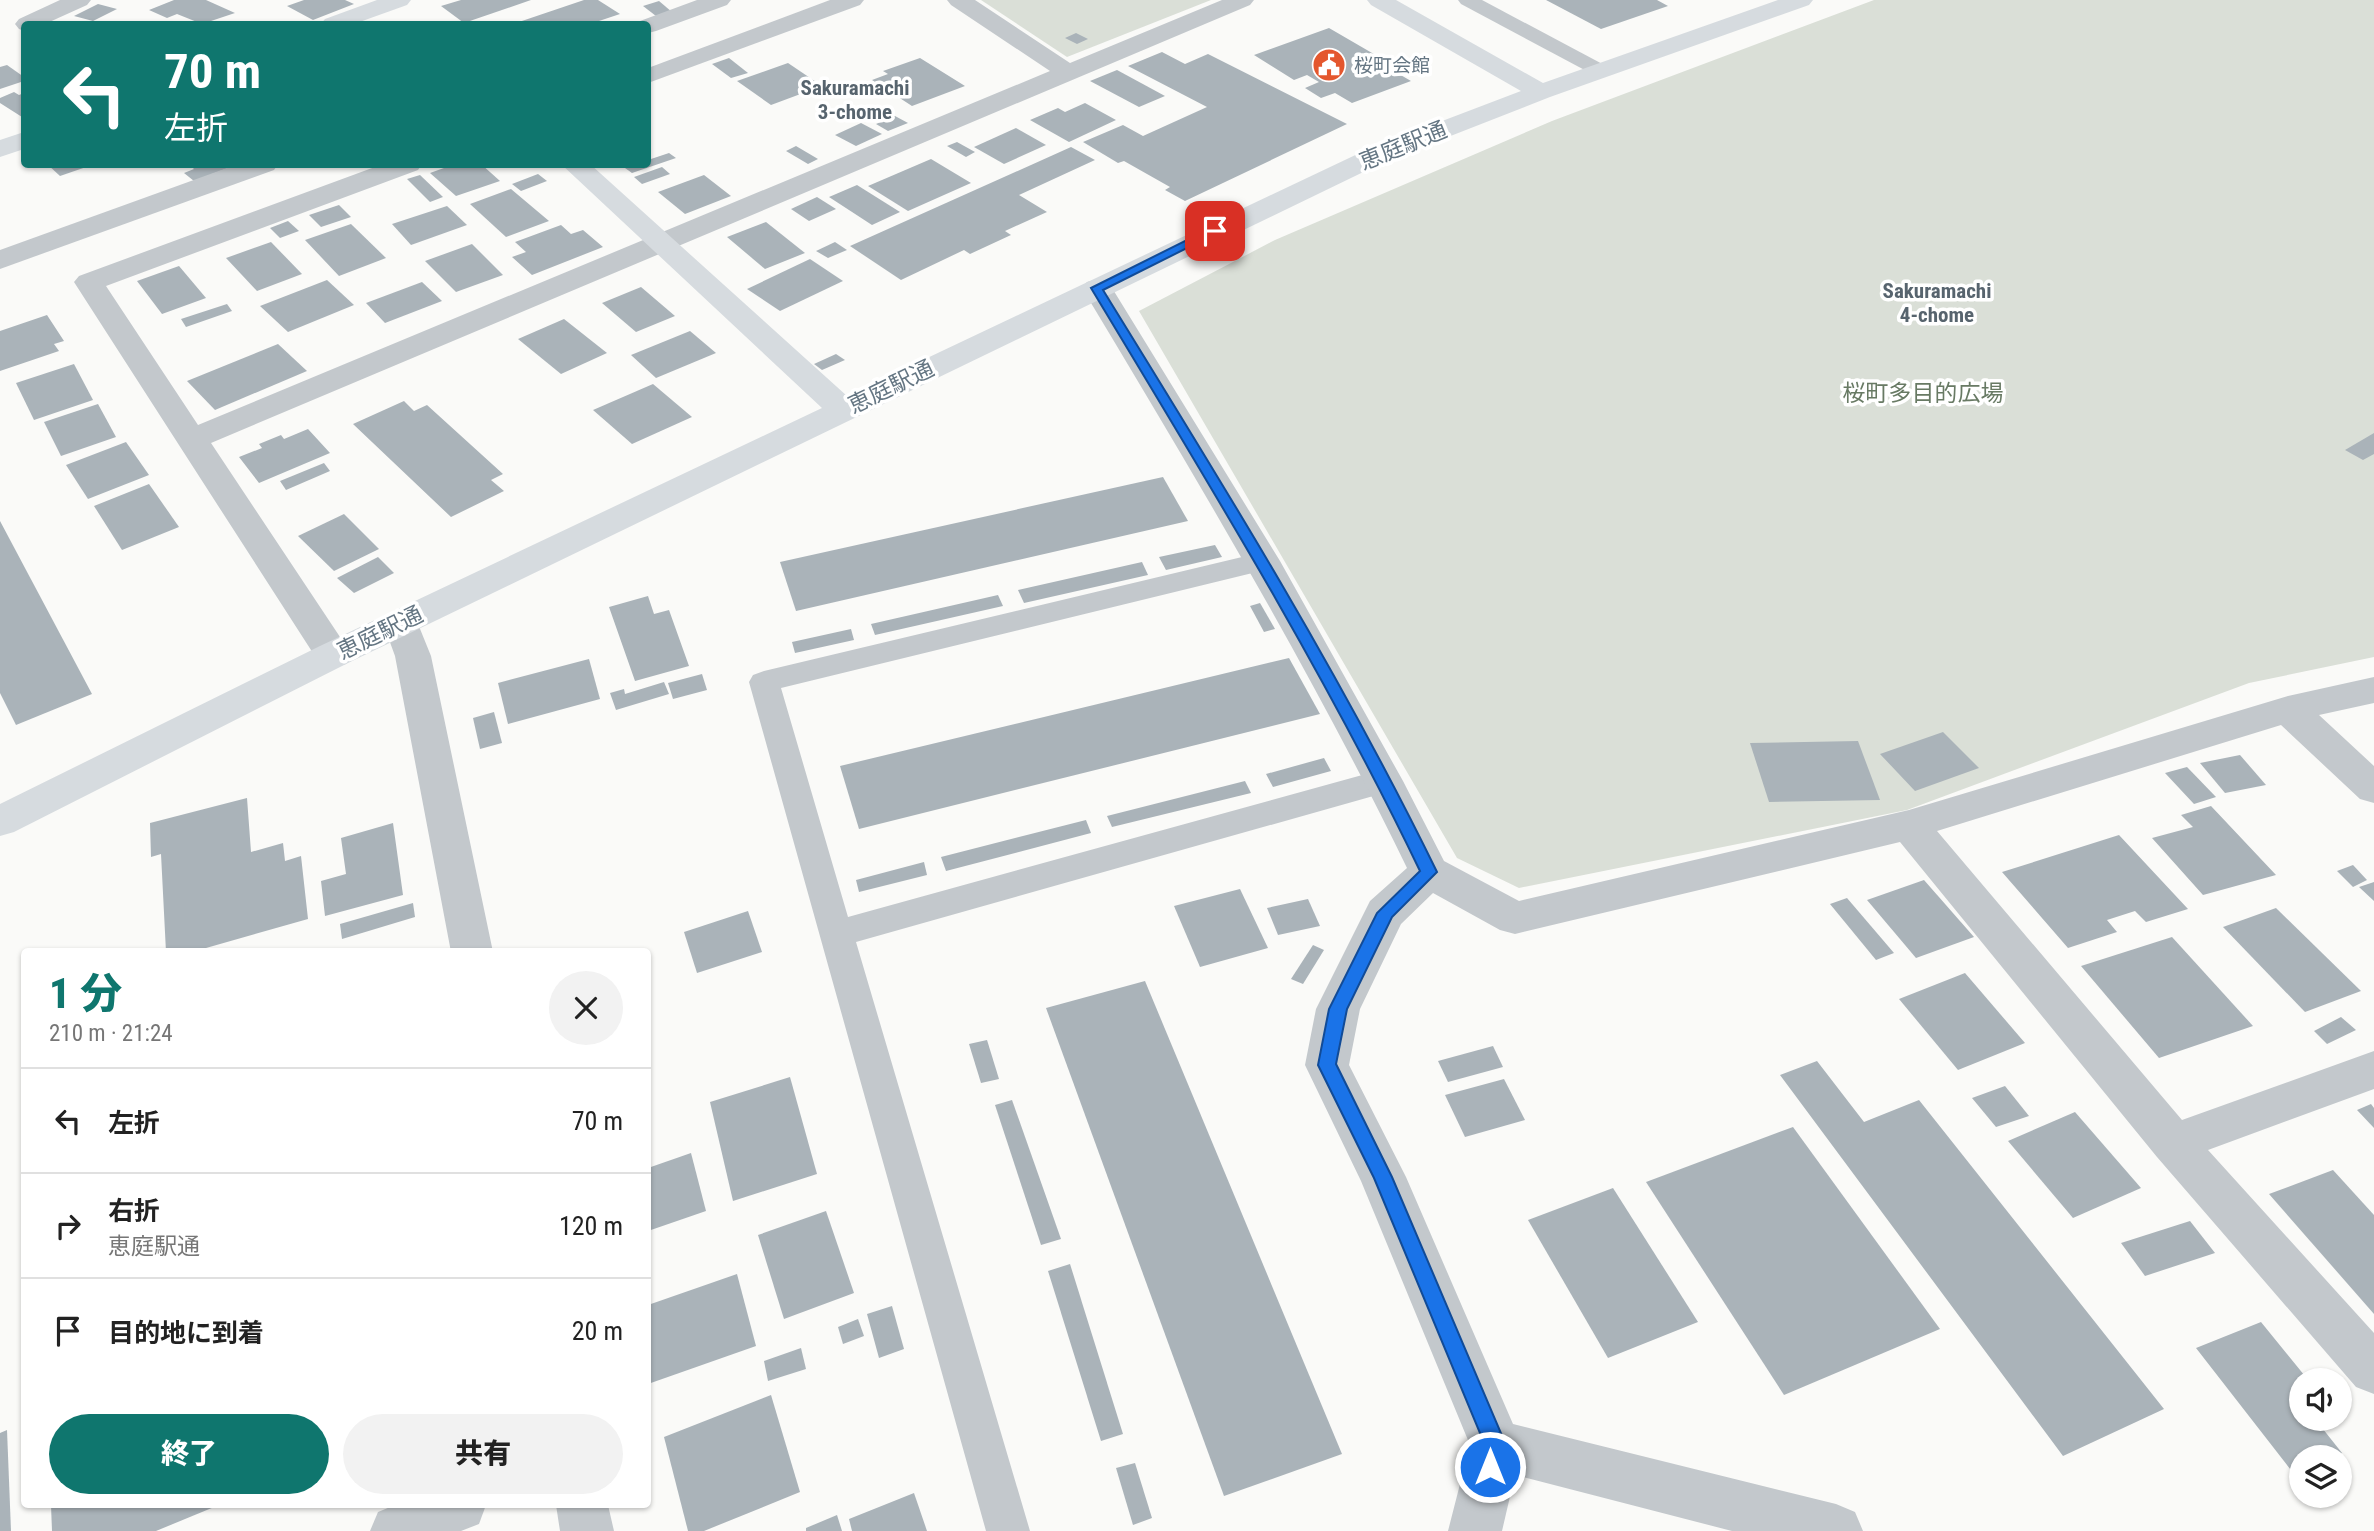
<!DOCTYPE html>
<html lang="ja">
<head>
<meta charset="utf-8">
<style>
  :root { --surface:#fff; --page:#f2f2f2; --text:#222; --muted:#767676; --line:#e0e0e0; --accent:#0f766e }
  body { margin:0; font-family:"Roboto Condensed","Noto Sans JP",sans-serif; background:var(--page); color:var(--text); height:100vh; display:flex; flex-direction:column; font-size:26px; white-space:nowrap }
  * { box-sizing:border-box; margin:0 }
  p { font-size:23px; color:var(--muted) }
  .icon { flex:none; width:38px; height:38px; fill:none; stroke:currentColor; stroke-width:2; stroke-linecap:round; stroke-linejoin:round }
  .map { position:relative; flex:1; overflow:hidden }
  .panel { position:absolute; left:21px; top:948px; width:630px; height:560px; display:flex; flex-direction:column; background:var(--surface); border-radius:7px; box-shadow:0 2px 5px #0004 }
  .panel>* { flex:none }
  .hud { position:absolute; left:21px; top:21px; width:630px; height:147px; border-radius:7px; box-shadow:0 2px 5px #0004; background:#0f766e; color:#fff; overflow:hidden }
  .buttons { position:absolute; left:2289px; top:1368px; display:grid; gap:14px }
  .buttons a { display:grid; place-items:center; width:63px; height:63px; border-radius:50%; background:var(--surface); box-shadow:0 2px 5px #0004; font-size:35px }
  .pin { position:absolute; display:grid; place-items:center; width:60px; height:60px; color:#fff; margin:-30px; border-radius:14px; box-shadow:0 4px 10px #0006 }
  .me { position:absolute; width:77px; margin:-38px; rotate:0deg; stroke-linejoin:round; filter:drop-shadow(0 0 5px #0008) }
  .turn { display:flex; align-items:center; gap:24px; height:147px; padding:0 28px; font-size:32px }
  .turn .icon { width:91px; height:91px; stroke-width:2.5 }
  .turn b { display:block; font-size:49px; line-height:60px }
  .round { display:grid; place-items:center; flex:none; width:74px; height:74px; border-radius:37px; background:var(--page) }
  .head { display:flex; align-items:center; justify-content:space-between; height:119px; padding:0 28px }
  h1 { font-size:42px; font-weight:800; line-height:52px; color:var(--accent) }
  .cta { display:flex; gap:14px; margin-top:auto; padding:14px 28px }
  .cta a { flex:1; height:80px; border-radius:42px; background:var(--accent); color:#fff; font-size:28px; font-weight:800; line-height:80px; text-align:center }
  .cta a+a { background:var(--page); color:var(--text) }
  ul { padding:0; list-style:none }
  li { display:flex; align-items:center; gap:21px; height:105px; padding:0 28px; border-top:2px solid var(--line) }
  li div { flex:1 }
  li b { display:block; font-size:26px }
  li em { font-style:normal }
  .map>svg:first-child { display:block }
  .green { fill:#dadfd7 }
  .building { fill:#aab3b9 }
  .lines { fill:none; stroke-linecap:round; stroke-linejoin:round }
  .lane { fill:#c3c8cc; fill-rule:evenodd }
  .street { fill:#c3c8cc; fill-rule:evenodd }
  .secondary { fill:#d6dbdf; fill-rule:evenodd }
  .route { fill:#1a73e8; stroke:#114b97; stroke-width:2 }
  .labels { text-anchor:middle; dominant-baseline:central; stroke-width:7; stroke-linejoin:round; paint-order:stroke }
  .far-poi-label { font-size:19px; fill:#657683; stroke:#fff; text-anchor:start }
  .far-neighbourhood-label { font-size:21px; font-weight:bold; fill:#57646e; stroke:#fff }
  .street-label { font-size:23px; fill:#657683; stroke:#fff }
  .park-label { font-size:23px; fill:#687a64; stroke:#fff }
</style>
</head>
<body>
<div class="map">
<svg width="2374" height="1531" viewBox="0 0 2374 1531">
  <rect width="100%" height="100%" fill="#fafaf8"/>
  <g class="green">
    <polygon points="981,0 1211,0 1067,57"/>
    <polygon points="1874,0 2374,0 2374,657 2249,683 1907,810 1519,888 1457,858 1139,311 1275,240 1552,121"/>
  </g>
  <g class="building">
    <polygon points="174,0 206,0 235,13 202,24 177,14 167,18 149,10"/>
    <polygon points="304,0 345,0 354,4 313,20 287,6"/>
    <polygon points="461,0 531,0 464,23 441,6"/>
    <polygon points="584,0 598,0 620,14 590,24 513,24"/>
    <polygon points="1546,0 1657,0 1668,6 1601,29"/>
    <polygon points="659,1 672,12 656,16 643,6"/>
    <polygon points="98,4 117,9 93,21 74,16"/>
    <polygon points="1329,28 1391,64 1385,66 1411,81 1352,103 1335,93 1321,98 1305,88 1319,82 1307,75 1294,80 1254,55"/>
    <polygon points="1076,33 1088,39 1077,44 1065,38"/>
    <polygon points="1162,52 1185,64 1208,54 1347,124 1185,201 1165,190 1170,187 1124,161 1118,163 1083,142 1123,125 1143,136 1207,107 1128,66"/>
    <polygon points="729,58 748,73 731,78 712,64"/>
    <polygon points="920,58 965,86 912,106 872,80 888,74 883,71"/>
    <polygon points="788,63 822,86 771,105 737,81"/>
    <polygon points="7,65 24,77 24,81 0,89 0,67"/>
    <polygon points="1117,70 1165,96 1139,107 1090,81"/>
    <polygon points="14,92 19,95 24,93 24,116 22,117 0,103 0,98"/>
    <polygon points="1085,103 1116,120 1069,142 1030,120 1058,108 1065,112"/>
    <polygon points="895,116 908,123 888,131 876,124"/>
    <polygon points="861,123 882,134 856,146 835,135"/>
    <polygon points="1016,128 1046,145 1004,164 974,147"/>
    <polygon points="957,142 975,152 966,157 947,146"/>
    <polygon points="796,146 818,159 808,164 786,151"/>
    <polygon points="1071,147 1095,160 1019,195 1047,212 1005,231 1011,235 970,254 964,250 901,280 850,246"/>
    <polygon points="669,153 676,158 632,173 625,168 648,164 648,160"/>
    <polygon points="931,159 971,183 908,211 868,186"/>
    <polygon points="47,164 92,164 92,165 60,176"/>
    <polygon points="189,164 236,165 194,181 184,173 194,169"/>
    <polygon points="455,164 481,164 500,181 456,196 430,173"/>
    <polygon points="662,167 670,174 642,184 634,177"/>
    <polygon points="538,174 547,181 521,191 512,184"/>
    <polygon points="420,175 443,197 430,202 407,179"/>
    <polygon points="704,175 731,196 685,214 658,192"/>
    <polygon points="857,185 900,212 872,225 829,197"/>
    <polygon points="511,189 549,221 506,237 470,204"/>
    <polygon points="817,197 836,209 809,221 791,209"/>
    <polygon points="339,205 351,217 321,227 309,215"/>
    <polygon points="447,206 467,225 411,245 392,224"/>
    <polygon points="288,221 299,231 280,238 270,228"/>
    <polygon points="766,222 805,253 765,269 727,237"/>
    <polygon points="351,224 386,258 339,276 305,240"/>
    <polygon points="561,225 571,234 583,230 603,247 532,275 512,257 526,252 515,242"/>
    <polygon points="271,242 302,274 257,291 226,258"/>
    <polygon points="835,242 847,250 828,258 816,251"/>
    <polygon points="472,244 503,275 456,292 425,261"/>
    <polygon points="810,259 843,281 780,311 747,289"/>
    <polygon points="179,266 206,298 162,314 137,281"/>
    <polygon points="327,280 354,305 288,332 260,306"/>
    <polygon points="422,282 442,301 385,323 366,303"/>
    <polygon points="641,287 675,316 636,332 602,303"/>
    <polygon points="227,304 232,311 186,327 181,319"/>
    <polygon points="47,315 64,341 54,344 59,351 0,371 0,331"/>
    <polygon points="564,319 607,353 561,374 518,339"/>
    <polygon points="690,331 716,353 656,378 631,355"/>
    <polygon points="278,344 307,371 215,410 187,381"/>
    <polygon points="836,354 845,360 822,370 814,364"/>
    <polygon points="74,364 93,400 34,420 16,383"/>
    <polygon points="653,384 692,417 632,444 593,410"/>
    <polygon points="404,401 414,411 427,405 503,474 491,480 504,491 451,517 353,424"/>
    <polygon points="98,404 116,437 61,456 44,422"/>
    <polygon points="308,429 330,453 259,483 239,457 262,448 259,444 281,435 284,439"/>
    <polygon points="2374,433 2374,454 2363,460 2345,450"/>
    <polygon points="126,442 149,475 88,499 66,465"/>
    <polygon points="324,463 330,471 286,490 280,481"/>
    <polygon points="1163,477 1188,521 796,611 780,562"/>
    <polygon points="149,484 179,527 122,550 94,506"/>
    <polygon points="344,514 379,549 334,571 298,536"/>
    <polygon points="0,521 92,694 16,725 0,693"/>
    <polygon points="1215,545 1222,557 1166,570 1159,557"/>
    <polygon points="378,557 394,573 354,593 337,578"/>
    <polygon points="1142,562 1148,575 1024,603 1018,590"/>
    <polygon points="998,595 1003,606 875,635 871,624"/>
    <polygon points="648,596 654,614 669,610 689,666 635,681 609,607"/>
    <polygon points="1260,603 1275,629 1264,632 1250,606"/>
    <polygon points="851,629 854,640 795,653 792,642"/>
    <polygon points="1289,658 1320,714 859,829 840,766"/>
    <polygon points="589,659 600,699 508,724 498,683"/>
    <polygon points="702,674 707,690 673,699 668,683"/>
    <polygon points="664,682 669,694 616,710 610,693 624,689 625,694"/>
    <polygon points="494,712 502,743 480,749 473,718"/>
    <polygon points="1943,732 1979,768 1915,791 1880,754"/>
    <polygon points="1858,741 1880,800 1769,802 1750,743"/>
    <polygon points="2240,755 2266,785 2225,793 2200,763"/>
    <polygon points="1324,758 1331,771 1273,787 1266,774"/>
    <polygon points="2187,767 2216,797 2194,804 2165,773"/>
    <polygon points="1245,781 1251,793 1112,827 1107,816"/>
    <polygon points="247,798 251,852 283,843 285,861 301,856 308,919 192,952 166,952 161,854 151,857 150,823"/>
    <polygon points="2211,806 2276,875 2203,895 2152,838 2193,827 2181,815"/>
    <polygon points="1086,820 1091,833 946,871 941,857"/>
    <polygon points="393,823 403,895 325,916 321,881 346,874 341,838"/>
    <polygon points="2119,835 2188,909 2146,922 2135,911 2107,920 2117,932 2068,948 2002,872"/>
    <polygon points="924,862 927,875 859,892 856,880"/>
    <polygon points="2353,865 2367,880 2353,887 2337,871"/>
    <polygon points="1924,880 1974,937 1916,958 1867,900"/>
    <polygon points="2374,882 2374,901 2359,887"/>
    <polygon points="1240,889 1268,948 1200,967 1174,906"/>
    <polygon points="1847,898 1894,953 1876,960 1830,904"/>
    <polygon points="1308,899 1320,926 1278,935 1267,908"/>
    <polygon points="413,903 415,917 342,939 340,924"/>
    <polygon points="2276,908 2361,991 2305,1012 2223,927"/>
    <polygon points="748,911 762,952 697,973 684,932"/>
    <polygon points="2172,937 2253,1026 2159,1058 2081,966"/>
    <polygon points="1313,945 1324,950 1303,984 1291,979"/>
    <polygon points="1965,973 2025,1043 1958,1070 1899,999"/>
    <polygon points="1145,981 1342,1454 1224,1496 1046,1008"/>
    <polygon points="2341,1017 2356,1030 2327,1044 2314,1031"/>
    <polygon points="987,1040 999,1079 981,1083 969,1044"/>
    <polygon points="1493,1046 1503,1067 1448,1082 1438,1061"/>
    <polygon points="1817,1061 1864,1122 1919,1100 2164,1409 2063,1456 1780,1075"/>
    <polygon points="790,1077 817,1174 733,1201 710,1102"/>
    <polygon points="1504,1079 1525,1120 1465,1137 1445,1095"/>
    <polygon points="2005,1086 2029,1116 1996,1127 1972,1098"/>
    <polygon points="1012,1100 1061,1239 1041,1245 995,1105"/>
    <polygon points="2371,1104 2374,1108 2374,1128 2357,1110"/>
    <polygon points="2075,1112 2141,1188 2073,1218 2008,1141"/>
    <polygon points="1793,1127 1940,1329 1784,1395 1646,1182"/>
    <polygon points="691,1153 706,1211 648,1231 648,1168"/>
    <polygon points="2333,1170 2374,1215 2374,1314 2269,1194"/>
    <polygon points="1613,1188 1698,1322 1608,1358 1528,1220"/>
    <polygon points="826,1211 854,1293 784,1319 758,1235"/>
    <polygon points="2190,1221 2215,1253 2145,1276 2121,1243"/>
    <polygon points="1070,1264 1123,1434 1101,1441 1048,1271"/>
    <polygon points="737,1274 756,1346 648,1384 648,1305"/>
    <polygon points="892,1306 904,1349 879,1358 867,1314"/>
    <polygon points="858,1319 864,1336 843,1344 838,1327"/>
    <polygon points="2261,1322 2309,1381 2301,1381 2301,1419 2315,1419 2342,1453 2332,1458 2301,1458 2301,1471 2294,1474 2196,1348"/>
    <polygon points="801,1348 806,1369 768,1381 764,1361"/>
    <polygon points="771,1395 800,1492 704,1531 688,1531 664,1437"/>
    <polygon points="7,1430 11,1531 0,1531 0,1433"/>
    <polygon points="1135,1463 1152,1518 1133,1525 1116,1468"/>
    <polygon points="914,1493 927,1531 852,1531 849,1519"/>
    <polygon points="51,1505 219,1505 156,1531 52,1531"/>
    <polygon points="837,1515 842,1531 806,1531 806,1528"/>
  </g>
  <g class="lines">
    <g class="lane">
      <polygon points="1458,0 1482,0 1608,67 1611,71 1608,75 1594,75 1461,4"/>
      <polygon points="1263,552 1273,554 1277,561 1273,568 781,688 848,917 1384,769 1395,773 1400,781 1395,789 1384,793 856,942 1030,1531 986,1531 749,682 753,675 764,671"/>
    </g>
    <g class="street">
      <polygon points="60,0 91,0 87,5 45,24 24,24 24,31 19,29 15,24 19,19"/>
      <polygon points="697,0 731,0 727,5 656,31 648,33 648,24 637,24 640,21"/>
      <polygon points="830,0 864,0 860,5 648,83 648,68"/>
      <polygon points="947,0 975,0 1070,63 1222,0 1254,0 1250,5 211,443 346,646 351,655 346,664 333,668 320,664 74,282 79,276 383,164 422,164 418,170 106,286 198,425 1050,71 951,5"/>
      <polygon points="238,164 278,164 274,170 0,269 0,250"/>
      <path d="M 1097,279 L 1107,282 L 1112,288 L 1280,561 L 1403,781 L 1444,861 L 1519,901 L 1909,810 L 2288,696 L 2374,677 L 2374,703 L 2319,715 L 2374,766 L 2374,803 L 2360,799 L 2281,725 L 1937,831 L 2182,1120 L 2374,1051 L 2374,1089 L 2208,1150 L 2374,1333 L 2374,1394 L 2356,1387 L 2157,1157 L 1900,842 L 1515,934 L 1500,930 L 1433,893 L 1401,924 L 1360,1009 L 1349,1065 L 1406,1177 L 1513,1424 L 1836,1504 L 1855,1512 L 1863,1531 L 1732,1531 L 1515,1475 L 1502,1531 L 1448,1531 L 1470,1445 L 1361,1181 L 1305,1065 L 1316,1009 L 1370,901 L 1407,868 C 1310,668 1196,478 1082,288 L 1087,282 Z"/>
      <polygon points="401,611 414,614 431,656 493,952 451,952 395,656 383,623 388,614"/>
      <polygon points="395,1505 486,1505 479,1524 461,1531 370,1531 378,1512"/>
      <polygon points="556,1505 608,1505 614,1531 560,1531"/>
    </g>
    <g class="secondary">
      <polygon points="377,0 411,0 407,5 354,24 321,24 325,19"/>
      <polygon points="1367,0 1396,0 1543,83 1778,0 1813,0 1809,5 1550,97 1384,162 346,664 14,832 0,836 0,804 320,646 822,408 561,164 590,164 847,396 1366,150 1521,91 1371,5"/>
      <polygon points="24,132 24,149 0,157 0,140"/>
    </g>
  </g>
  <path class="route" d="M 1211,228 L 1221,231 L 1103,290 C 1221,481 1339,671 1437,872 L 1392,917 L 1347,1009 L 1336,1064 L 1392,1177 L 1506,1445 L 1498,1474 L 1490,1478 L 1483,1474 L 1479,1467 L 1485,1445 L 1374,1178 L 1318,1065 L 1329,1009 L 1377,913 L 1420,871 C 1323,669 1206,479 1091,288 Z"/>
  <defs>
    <symbol id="civic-disc" viewBox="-11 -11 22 22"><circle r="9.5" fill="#e4572e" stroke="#fff"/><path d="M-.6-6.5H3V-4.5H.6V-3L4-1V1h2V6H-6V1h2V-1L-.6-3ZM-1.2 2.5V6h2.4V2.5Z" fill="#fff"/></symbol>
  </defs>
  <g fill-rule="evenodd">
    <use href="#civic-disc" x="1310" y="46" width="38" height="38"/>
  </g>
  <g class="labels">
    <g class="far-poi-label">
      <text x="1354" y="65">桜町会館</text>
    </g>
    <g class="far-neighbourhood-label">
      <text x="855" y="88">Sakuramachi<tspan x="855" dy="24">3-chome</tspan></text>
      <text x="1937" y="291">Sakuramachi<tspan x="1937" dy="24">4-chome</tspan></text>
    </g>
    <g class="street-label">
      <text transform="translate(1403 146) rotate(-22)">恵庭駅通</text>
      <text transform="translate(891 387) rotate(-26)">恵庭駅通</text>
      <text transform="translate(380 633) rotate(-26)">恵庭駅通</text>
    </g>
    <g class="park-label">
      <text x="1923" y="393">桜町多目的広場</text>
    </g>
  </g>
</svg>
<div class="buttons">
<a><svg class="icon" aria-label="sound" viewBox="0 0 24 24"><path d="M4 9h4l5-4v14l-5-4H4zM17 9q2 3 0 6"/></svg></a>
<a><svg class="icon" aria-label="layers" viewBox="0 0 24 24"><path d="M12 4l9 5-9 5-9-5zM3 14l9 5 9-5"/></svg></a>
</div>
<div class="pin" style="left:1215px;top:231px;background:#d93025"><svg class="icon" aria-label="arrive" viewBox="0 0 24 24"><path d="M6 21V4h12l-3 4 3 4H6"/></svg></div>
<svg class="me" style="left:1490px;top:1467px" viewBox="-20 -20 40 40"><circle r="17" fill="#1a73e8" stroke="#fff" stroke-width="3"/><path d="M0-11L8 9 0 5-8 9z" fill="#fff"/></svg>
<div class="hud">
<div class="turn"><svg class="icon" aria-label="left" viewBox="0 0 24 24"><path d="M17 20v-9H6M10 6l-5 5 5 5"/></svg><div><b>70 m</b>左折</div></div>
</div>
<section class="panel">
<div class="head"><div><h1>1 分</h1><p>210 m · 21:24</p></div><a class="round"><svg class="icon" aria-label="close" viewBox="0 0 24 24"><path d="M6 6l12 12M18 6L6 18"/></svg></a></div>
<ul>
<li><svg class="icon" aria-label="left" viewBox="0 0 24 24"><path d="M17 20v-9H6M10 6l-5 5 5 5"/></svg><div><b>左折</b></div><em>70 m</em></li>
<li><svg class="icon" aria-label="right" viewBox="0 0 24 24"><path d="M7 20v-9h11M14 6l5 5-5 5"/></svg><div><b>右折</b><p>恵庭駅通</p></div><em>120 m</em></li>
<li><svg class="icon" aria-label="arrive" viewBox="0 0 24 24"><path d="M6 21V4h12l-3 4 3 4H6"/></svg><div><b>目的地に到着</b></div><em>20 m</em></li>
</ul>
<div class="cta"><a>終了</a><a>共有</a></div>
</section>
</div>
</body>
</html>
